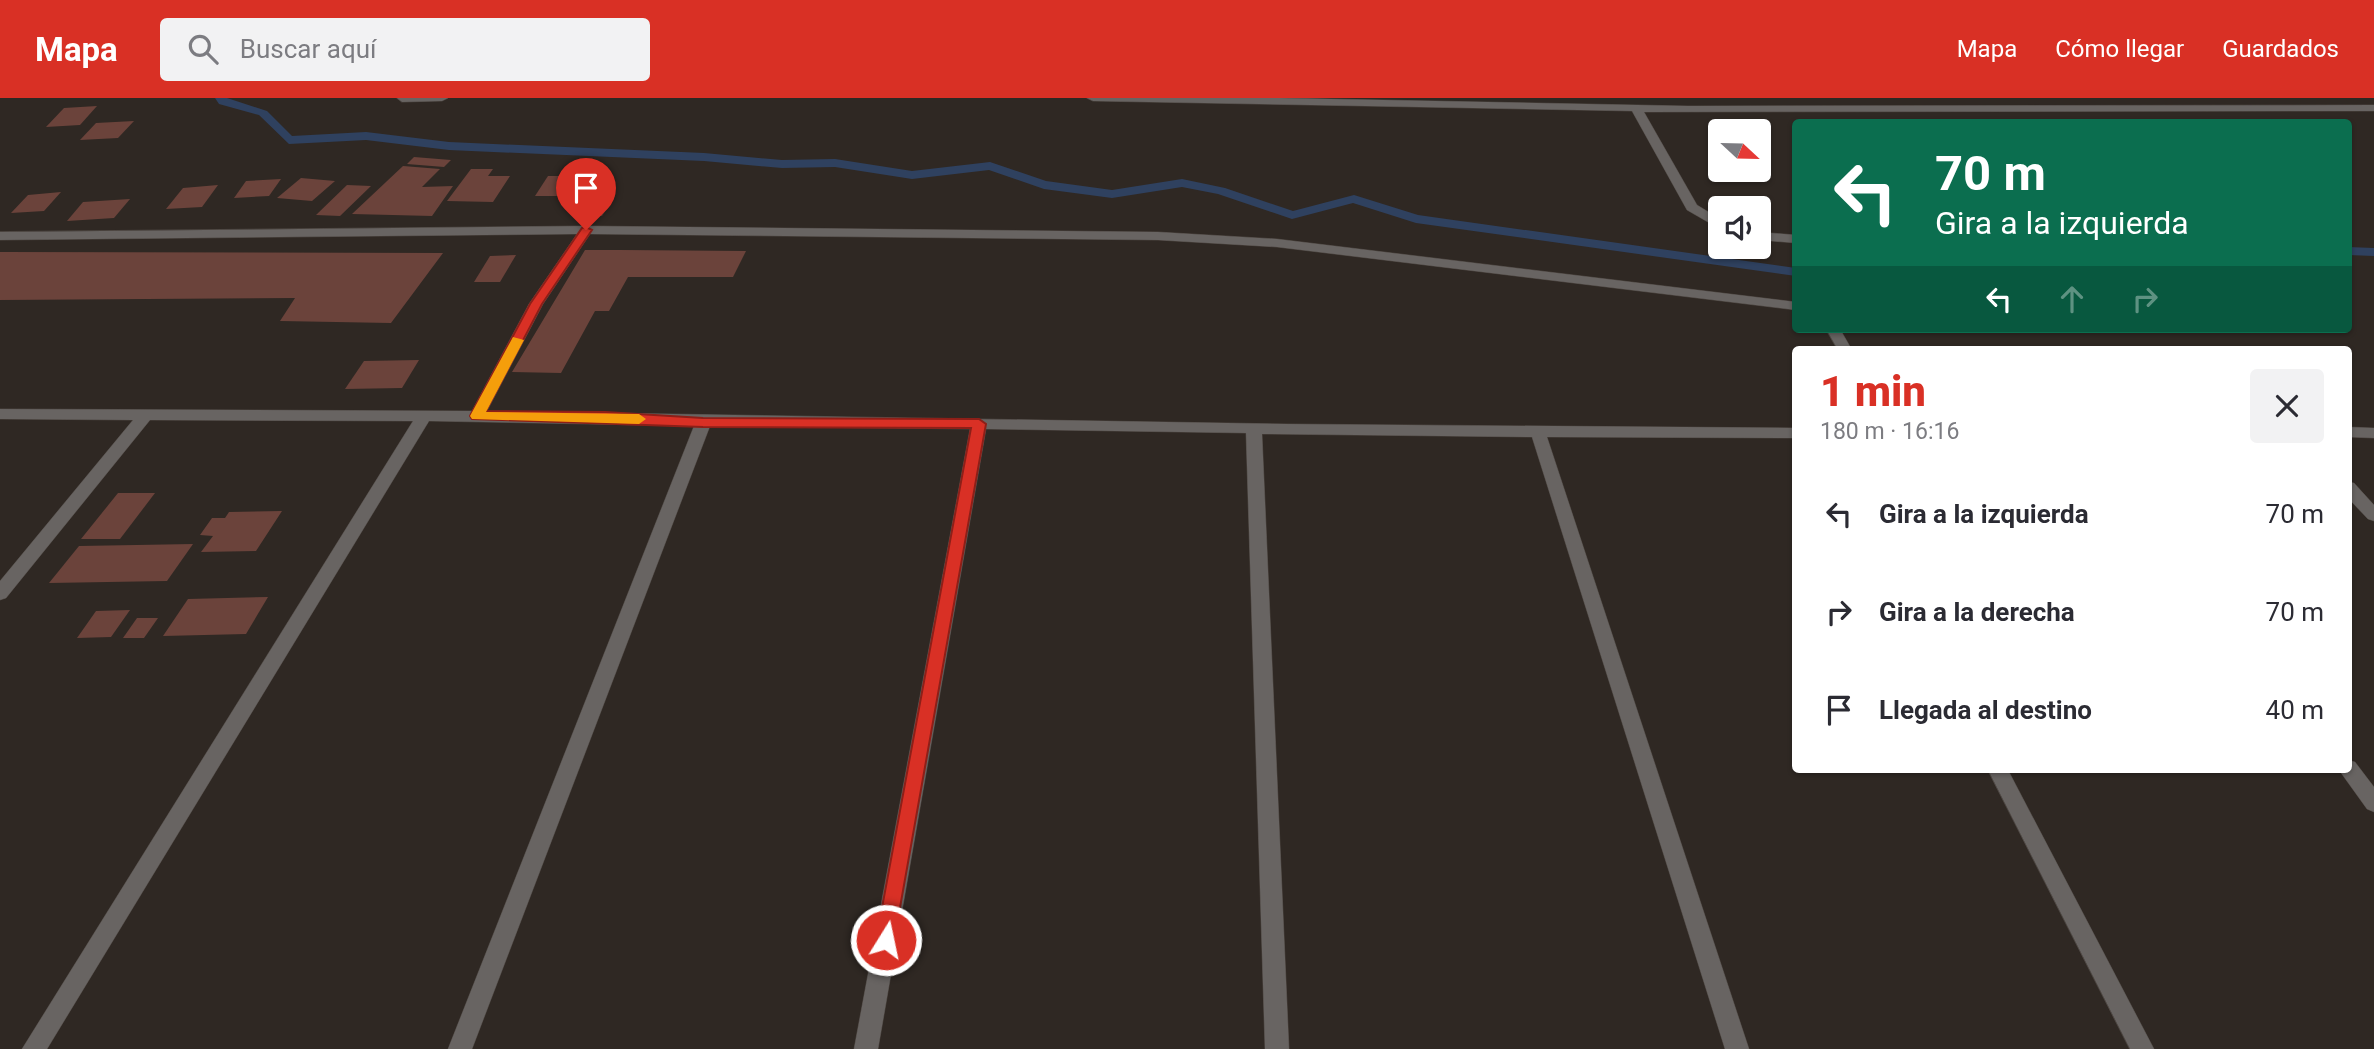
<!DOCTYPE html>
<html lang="es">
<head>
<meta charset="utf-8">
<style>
  :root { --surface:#fff; --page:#f2f2f3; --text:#2b2b33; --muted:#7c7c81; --accent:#d93025 }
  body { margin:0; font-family:Roboto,sans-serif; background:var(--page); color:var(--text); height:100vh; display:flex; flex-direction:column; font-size:26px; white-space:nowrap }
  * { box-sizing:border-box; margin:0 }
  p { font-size:23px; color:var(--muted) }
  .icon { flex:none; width:38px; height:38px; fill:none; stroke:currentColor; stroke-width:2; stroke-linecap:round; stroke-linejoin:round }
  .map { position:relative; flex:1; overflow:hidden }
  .side { position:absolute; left:1792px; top:248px; width:560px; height:427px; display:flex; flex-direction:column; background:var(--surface); border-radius:7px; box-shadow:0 2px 5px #0004 }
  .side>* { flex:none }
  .top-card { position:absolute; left:1792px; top:21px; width:560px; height:214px; border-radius:7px; box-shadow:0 2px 5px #0004; background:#0b6e4f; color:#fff; overflow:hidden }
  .needle { width:46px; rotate:112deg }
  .fabs { position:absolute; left:1708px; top:21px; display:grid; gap:14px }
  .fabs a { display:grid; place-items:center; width:63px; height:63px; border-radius:7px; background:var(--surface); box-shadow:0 2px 5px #0004; font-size:35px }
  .pin { position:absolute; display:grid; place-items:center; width:60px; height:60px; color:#fff; margin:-72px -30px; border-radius:50% 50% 50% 0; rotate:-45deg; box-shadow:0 0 7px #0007 }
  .pin .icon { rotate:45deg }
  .me { position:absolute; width:77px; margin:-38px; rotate:10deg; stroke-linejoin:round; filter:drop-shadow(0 0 5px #0008) }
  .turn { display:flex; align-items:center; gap:24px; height:147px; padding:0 28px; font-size:32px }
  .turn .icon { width:91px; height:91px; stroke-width:2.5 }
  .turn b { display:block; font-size:49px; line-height:60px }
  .lanes { display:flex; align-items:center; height:66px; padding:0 28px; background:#0003; justify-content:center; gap:35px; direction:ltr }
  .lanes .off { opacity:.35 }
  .round { display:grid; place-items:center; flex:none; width:74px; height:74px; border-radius:7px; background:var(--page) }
  .headline { display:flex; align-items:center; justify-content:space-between; height:119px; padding:0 28px }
  h1 { font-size:42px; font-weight:800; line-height:52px; color:var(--accent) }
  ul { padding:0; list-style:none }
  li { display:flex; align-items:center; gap:21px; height:98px; padding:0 28px }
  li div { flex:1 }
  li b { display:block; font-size:26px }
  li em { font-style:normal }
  header { display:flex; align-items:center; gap:42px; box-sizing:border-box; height:98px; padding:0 35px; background:var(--accent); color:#fff }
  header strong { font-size:33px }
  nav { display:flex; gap:38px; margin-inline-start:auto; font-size:24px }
  .search { width:490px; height:63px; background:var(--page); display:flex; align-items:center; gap:18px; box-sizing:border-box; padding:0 24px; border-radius:7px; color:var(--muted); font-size:26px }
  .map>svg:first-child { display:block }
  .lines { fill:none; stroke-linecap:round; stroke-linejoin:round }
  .stream { fill:#2f415f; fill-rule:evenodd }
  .building { fill:#6b433b }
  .minor-casing { stroke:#4c4540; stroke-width:1 }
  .minor { fill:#686462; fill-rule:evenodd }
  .route { fill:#d93025; stroke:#8d1f18; stroke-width:2 }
  .slow { fill:#f59e0b }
</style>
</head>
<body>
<header>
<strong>Mapa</strong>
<div class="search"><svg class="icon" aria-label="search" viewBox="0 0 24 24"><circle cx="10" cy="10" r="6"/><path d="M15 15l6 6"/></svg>Buscar aquí</div>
<nav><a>Mapa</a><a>Cómo llegar</a><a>Guardados</a></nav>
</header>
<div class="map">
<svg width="2374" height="951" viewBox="0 0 2374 951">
  <rect width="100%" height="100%" fill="#2f2823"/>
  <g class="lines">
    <g class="stream">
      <polygon points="215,0 227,0 267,13 292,38 366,34 449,44 704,55 782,62 835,61 912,73 990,64 1046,83 1112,92 1182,81 1225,90 1293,113 1354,97 1418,117 1796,170 1796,178 1416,125 1353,105 1292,121 1218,96 1182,89 1112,100 1044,91 989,72 912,81 835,69 782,70 704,63 449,52 366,42 289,46 259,17 219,6"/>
      <polygon points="2348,149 2374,150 2374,158 2348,157"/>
    </g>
  </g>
  <g class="building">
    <polygon points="97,8 80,27 46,29 64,10"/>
    <polygon points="134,23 118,40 80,42 96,25"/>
    <polygon points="414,59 451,62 444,69 407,66"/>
    <polygon points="403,68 440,71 422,89 453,88 432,118 352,116"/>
    <polygon points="471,71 493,71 488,78 510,78 493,104 447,103"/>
    <polygon points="548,78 584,78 572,98 535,98"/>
    <polygon points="301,80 335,83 312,103 277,100"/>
    <polygon points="281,81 269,98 234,100 246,83"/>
    <polygon points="218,87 202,109 166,111 183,90"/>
    <polygon points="347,87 371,88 340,118 316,117"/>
    <polygon points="61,94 44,113 11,115 28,97"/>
    <polygon points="586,98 615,98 602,118 574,118"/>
    <polygon points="130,101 114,120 67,123 83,104"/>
    <polygon points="585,152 622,152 746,153 733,179 628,179 609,213 595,213 561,275 512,274"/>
    <polygon points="0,154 443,155 391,225 280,223 295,200 0,202"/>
    <polygon points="516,157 500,184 474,184 490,158"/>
    <polygon points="419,262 402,290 345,291 364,263"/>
    <polygon points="118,395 155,395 120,441 81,441"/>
    <polygon points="282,413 256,453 201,454 213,438 200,437 212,420 225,420 229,414"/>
    <polygon points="193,446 167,483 49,485 79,448"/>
    <polygon points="268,499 246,536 163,538 188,501"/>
    <polygon points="130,512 111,539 77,540 96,513"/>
    <polygon points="137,520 158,520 144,540 123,540"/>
  </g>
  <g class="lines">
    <defs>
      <g id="minor">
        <polygon points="397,0 448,0 442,3 402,4"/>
        <polygon points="1087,0 1280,0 1688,8 2374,7 2374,13 1644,14 1697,107 1720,121 1720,131 1687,112 1632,13 1093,3"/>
        <polygon points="586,128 1158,134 1277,141 1796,204 1796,212 1277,149 1158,142 590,136 543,206 487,313 1287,326 1796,330 1796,340 1547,339 1749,951 1725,951 1532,339 1262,336 1289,951 1265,951 1246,335 986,331 878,951 854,951 970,331 710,328 472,951 448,951 694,328 429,323 47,951 22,951 413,323 150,322 6,500 0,502 0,483 133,322 0,321 0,311 472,313 529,206 577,136 0,142 0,134"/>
        <polygon points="1759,134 1796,137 1796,145 1759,142"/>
        <polygon points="1826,231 1840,231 1852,252 1838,252"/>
        <polygon points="2348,329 2374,330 2374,340 2348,339"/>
        <polygon points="2348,384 2354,385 2374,407 2374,423 2368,421 2348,400"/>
        <polygon points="2348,662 2355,664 2374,689 2374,714 2367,711 2339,672 2348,672"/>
        <polygon points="1988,672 2008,672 2154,951 2130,951"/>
      </g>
    </defs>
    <use href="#minor" class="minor-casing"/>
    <use href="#minor" class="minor"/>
  </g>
  <polygon class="route" points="586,129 592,132 542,206 486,313 605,314 703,320 979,321 986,326 893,849 886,852 879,849 876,842 971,330 703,329 472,321 470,318 530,206 582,130"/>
  <polygon class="slow" points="513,239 524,242 486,314 639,316 646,321 639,326 472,321 470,318"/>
</svg>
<div class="fabs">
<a><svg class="needle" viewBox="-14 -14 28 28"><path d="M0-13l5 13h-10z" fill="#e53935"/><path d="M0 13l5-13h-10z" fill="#7c7c81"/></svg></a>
<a><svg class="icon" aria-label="sound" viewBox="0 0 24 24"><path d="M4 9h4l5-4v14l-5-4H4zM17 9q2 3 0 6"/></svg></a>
</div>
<div class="pin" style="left:586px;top:132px;background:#d93025"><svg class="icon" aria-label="arrive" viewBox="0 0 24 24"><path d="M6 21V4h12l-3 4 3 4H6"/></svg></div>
<svg class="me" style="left:886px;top:842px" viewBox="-20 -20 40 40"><circle r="17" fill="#d93025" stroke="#fff" stroke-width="3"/><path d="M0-11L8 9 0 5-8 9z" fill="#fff"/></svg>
<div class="top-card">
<div class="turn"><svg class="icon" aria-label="left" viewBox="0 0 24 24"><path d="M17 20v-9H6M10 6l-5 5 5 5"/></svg><div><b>70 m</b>Gira a la izquierda</div></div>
<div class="lanes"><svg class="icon" aria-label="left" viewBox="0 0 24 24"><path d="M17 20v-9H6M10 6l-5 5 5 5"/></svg><svg class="icon off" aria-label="ahead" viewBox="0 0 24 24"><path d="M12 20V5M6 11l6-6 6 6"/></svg><svg class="icon off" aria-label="right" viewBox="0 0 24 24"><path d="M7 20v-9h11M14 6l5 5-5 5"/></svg></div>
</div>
<section class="side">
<div class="headline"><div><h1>1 min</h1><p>180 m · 16:16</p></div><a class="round"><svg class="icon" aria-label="close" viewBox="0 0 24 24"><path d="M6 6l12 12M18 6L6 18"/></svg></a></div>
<ul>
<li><svg class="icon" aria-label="left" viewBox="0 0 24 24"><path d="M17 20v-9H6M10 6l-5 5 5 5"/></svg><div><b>Gira a la izquierda</b></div><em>70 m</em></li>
<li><svg class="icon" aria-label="right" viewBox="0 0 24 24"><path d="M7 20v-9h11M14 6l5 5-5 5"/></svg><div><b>Gira a la derecha</b></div><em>70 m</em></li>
<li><svg class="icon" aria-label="arrive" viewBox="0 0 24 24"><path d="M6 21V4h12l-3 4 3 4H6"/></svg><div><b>Llegada al destino</b></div><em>40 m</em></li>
</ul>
</section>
</div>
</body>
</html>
